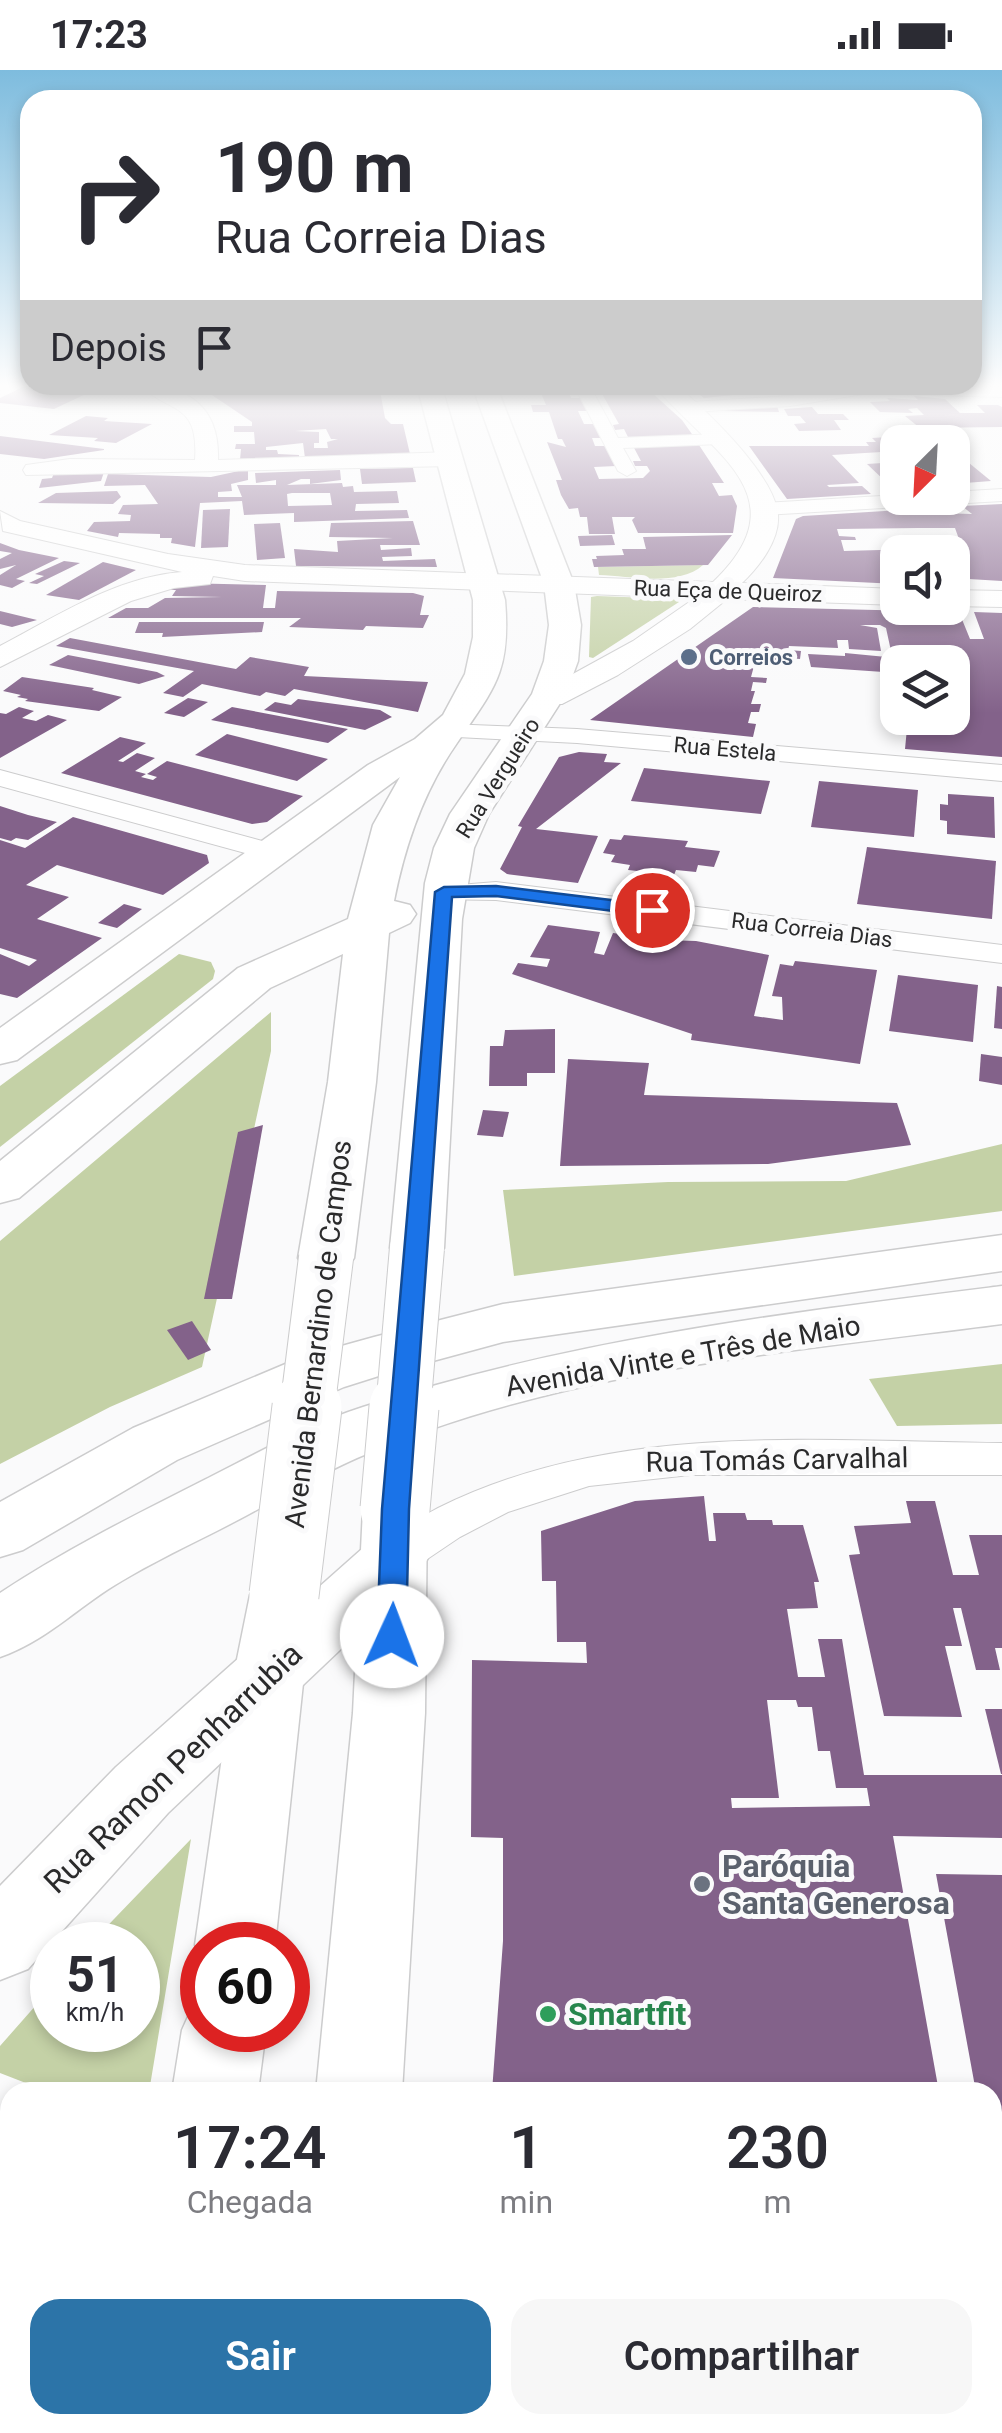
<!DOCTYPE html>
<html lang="pt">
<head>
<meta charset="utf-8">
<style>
  :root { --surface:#fff; --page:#f7f7f7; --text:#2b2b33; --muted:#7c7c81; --accent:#2c74a8 }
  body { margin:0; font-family:Roboto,sans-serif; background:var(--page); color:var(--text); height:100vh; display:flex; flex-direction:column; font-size:38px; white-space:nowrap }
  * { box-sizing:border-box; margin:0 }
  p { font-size:32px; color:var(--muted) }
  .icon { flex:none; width:55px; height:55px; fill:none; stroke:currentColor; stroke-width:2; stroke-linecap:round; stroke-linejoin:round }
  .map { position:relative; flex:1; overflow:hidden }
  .details { position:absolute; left:0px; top:2012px; width:1002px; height:352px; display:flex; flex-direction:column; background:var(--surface); border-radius:30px 30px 0 0; box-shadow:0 5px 15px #0003 }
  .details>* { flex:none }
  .top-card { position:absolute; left:20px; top:20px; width:962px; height:305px; border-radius:30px; box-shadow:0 5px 15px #0003; background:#fff; color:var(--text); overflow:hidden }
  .needle { width:65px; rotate:204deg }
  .fabs { position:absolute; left:880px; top:355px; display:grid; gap:20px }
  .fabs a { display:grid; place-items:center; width:90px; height:90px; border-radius:20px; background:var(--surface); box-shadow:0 5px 15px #0003; font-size:50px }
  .speed { position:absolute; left:30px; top:1852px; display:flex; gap:20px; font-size:50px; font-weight:700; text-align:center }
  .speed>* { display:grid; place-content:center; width:130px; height:130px; border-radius:50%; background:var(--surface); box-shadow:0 5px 15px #0003; line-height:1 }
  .speed small { font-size:25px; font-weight:400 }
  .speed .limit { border:15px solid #d22; background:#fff; color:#111 }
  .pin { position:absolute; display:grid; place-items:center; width:85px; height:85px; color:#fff; margin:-42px; border:5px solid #fff; border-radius:50%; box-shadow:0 2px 10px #0007 }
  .me { position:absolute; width:110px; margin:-55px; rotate:2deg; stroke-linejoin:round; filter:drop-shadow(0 0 8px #0008) }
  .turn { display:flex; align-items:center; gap:35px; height:210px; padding:0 30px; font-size:45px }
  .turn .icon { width:130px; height:130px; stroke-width:2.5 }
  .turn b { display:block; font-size:70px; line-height:85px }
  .then { display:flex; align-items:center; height:95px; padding:0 30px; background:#0003; gap:20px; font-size:38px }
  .eta { display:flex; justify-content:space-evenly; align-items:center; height:170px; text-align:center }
  .eta b { font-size:60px; font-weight:600; line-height:70px }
  .button { display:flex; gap:20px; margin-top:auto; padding:20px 30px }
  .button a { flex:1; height:115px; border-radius:30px; background:var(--accent); color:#fff; font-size:40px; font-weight:600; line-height:115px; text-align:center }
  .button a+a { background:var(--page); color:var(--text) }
  .status { display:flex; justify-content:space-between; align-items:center; height:70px; padding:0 50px; background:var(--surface); direction:ltr }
  .status svg { height:28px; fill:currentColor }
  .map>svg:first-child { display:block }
  .green { fill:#c4d1a6 }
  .building { fill:#83628a; fill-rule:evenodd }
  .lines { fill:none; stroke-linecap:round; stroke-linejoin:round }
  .minor-casing { stroke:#cccccd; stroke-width:2 }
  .tertiary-casing { stroke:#cccccd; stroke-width:2 }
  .secondary-casing { stroke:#cccccd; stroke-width:3 }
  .primary-casing { stroke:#cccccd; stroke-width:3 }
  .trunk-casing { stroke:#cccccd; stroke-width:3 }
  .minor { fill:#fff; fill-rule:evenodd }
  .tertiary { fill:#fff; fill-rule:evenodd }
  .secondary { fill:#fff; fill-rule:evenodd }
  .primary { fill:#fff; fill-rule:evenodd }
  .trunk { fill:#fff; fill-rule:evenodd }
  .primary-bridge-far1-casing { stroke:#cccccd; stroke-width:56; stroke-linecap:butt }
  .primary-bridge-casing { stroke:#cccccd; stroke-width:71; stroke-linecap:butt }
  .primary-bridge-far1 { stroke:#fff; stroke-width:54 }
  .primary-bridge { stroke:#fff; stroke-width:69 }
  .route { fill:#1a73e8; stroke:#114b97; stroke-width:2.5 }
  .service-dot { fill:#5c6f8a; stroke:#fafafb; stroke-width:4 }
  .worship-dot { fill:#6b7280; stroke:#fafafb; stroke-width:4 }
  .leisure-dot { fill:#2e9e5b; stroke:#fafafb; stroke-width:4 }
  .labels { text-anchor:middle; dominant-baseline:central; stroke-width:10; stroke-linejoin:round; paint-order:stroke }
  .far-street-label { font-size:22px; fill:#2a2a2b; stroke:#fafafb }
  .far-service-label { font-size:22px; font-weight:bold; fill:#4e5e75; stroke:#fafafb; text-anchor:start }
  .street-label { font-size:28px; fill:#2a2a2b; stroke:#fafafb }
  .near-street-label { font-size:32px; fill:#2a2a2b; stroke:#fafafb }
  .near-worship-label { font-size:32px; font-weight:bold; fill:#5b616d; stroke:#fafafb; text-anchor:start }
  .near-leisure-label { font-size:32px; font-weight:bold; fill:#27864d; stroke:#fafafb; text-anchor:start }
</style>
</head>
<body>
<div class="status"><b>17:23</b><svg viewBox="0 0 49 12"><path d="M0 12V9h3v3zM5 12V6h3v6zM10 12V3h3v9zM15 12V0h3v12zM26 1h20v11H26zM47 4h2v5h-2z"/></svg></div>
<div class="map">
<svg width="1002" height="2363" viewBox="0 0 1002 2363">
  <rect width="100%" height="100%" fill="#fafafb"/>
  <g class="green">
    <path d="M 703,495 C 679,517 629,506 599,505 L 598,497 Z"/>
    <polygon points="597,526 678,529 679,532 593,588 589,587 591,527"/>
    <polygon points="179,884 211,892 215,901 213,909 0,1077 0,1016"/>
    <polygon points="271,942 271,981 202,1297 110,1337 0,1394 0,1171"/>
    <polygon points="1002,1074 1002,1141 514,1206 503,1120 668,1112 846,1111"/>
    <polygon points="1002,1294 1002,1354 897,1356 869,1309"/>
    <polygon points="191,1769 149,2022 49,2022 0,2003 0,1976 52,1917 52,1960 138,1960 138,1875 89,1875"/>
  </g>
  <g class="building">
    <polygon points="27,315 48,317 43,319 90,322 54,339 0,333 0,328"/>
    <path d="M 223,315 L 379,315 L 385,348 L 391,354 L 403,354 L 410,384 L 305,388 L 303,373 L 266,377 L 266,380 L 277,380 L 278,384 L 299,385 L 299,390 L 240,390 L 241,379 L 235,379 L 236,374 L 255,374 L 254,362 L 234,362 L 234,356 L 252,356 L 252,352 L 209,323 L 209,318 ZM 326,359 L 331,369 L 338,369 L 327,372 L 328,378 L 314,378 L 314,373 L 319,373 L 319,362 L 295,361 Z"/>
    <polygon points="688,315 774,315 780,320 704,328"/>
    <polygon points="650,321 682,350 694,367 629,369 624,359 615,360 613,355 619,354 601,322"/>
    <polygon points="541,323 569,323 571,328 580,328 587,341 578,341 584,354 594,354 601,368 592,368 595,376 605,376 616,396 594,397 599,409 643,408 650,401 647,396 635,396 633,391 641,391 633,376 697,372 724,413 712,413 719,426 732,425 737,436 733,463 638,463 632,450 635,447 612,447 615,464 589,464 587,447 580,447 578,438 569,439 561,425 556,410 562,410 547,372 566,377 562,369 558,369 549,342 533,342 531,335 546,335"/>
    <polygon points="914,326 945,329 960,343 985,343 977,335 998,335 1002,337 1002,357 920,358 905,346 924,345 917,338 908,339 913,343 880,342 870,332 890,331 887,328 918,330"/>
    <polygon points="777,336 779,342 719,341 722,339"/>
    <polygon points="812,337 818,344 843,344 849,350 834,350 841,360 799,361 794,354 806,353 800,346 788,346 784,339"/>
    <polygon points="86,346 108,348 104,351 152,354 116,373 94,371 98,368 49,365"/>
    <polygon points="0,366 104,379 104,380 44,389 0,384"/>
    <polygon points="888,367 898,381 832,385 859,413 827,415 829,417 862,416 871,424 787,429 749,376 869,376 866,372 876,372 872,368"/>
    <polygon points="952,379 991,411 952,414"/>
    <polygon points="898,392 898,411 886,412 867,394"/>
    <polygon points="413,398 416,412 362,414 360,399"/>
    <path d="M 248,399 L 248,410 L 231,414 L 232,421 L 218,422 L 218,427 L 242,427 L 237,415 L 276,415 L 276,410 L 256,413 L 255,403 L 340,400 L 341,410 L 310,414 L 310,409 L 301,409 L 287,415 L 342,413 L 343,417 L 353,416 L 354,422 L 397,421 L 399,433 L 356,434 L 355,441 L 407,440 L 409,448 L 294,452 L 294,443 L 244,445 L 242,431 L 200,433 L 195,477 L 171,473 L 172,468 L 160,468 L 160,464 L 119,463 L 118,467 L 87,461 L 94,452 L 130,451 L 131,445 L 118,444 L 123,435 L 158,434 L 145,415 L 104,416 L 108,404 L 211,407 ZM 330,423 L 332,435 L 288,436 L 287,424 L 292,423 Z"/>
    <polygon points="104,402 101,411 39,418 42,409 52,408 54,403"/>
    <polygon points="117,421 121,427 113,434 38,433 56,423"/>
    <polygon points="1002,434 1002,511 952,508 952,486 965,486 955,458 918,458 837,459 839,466 855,467 856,470 841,470 844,481 950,478 952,482 898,482 898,514 773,508 796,449 803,446 934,438 936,443 972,444 962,436"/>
    <polygon points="230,439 228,477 201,478 203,440"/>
    <polygon points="413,451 420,475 380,475 381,480 411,478 412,486 382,487 383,491 435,489 437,497 296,496 294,479 338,482 337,471 393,468 329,467 331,453"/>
    <polygon points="280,453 285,488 257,490 254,454"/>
    <polygon points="612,465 615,475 580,476 578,466"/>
    <polygon points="732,465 708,495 594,497 592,489 597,489 596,486 624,485 622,479 646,479 643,467"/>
    <polygon points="0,473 19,480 59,488 16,509 25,511 12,518 0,515 0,505 16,495 0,499 0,489 12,483 0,481"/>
    <polygon points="64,491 80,493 37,514 29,513 44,506 35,504"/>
    <polygon points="103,492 136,500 79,530 46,525"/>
    <polygon points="180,513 266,515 263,538 275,538 277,521 413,523 424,526 420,545 429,545 423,558 366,556 363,560 289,557 301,548 108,548 126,538 148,538 165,528 222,527 172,526 176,520 159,520"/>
    <polygon points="753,537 959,542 970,569 984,569 974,542 1002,543 1002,687 905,679 908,648 952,648 952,592 909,592 906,582 891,581 886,558 880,555 860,555 877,558 881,581 849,579 848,570 837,570 838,578 789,576 788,580 801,581 800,589 776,587 775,597 754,596 751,607 767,608 766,613 753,612 751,621 755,621 751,634 761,634 759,642 751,642 748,653 756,654 753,667 590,650"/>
    <polygon points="0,541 37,550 12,557 0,554"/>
    <polygon points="139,552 264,552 262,562 162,567 163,563 135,563"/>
    <polygon points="70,568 236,599 250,587 309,597 304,606 428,612 418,642 294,619 285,626 266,622 260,626 202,614 183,627 163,623 194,601 56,576"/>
    <polygon points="845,583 907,589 907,592 898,592 898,603 811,597 808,584 845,586"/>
    <polygon points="68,585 157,602 165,606 139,614 49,595"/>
    <polygon points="22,607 94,618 92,620 122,627 99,641 25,631 28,629 17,627 21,625 3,621"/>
    <polygon points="188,628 208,632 184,647 164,643"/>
    <polygon points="298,629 380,640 392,647 365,660 264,640 275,632 291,635"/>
    <polygon points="19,637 34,641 22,648 36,651 48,645 67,650 0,688 0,643 6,644"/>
    <polygon points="232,637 348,659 328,673 211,650"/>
    <polygon points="227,664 328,689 297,711 195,685"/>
    <polygon points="120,667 146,673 118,691 123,692 137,683 155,688 135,701 146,704 141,707 153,710 157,707 147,704 167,691 303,726 267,752 252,754 61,703"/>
    <polygon points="579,682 607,684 604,692 621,693 536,759 598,766 578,813 507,804 500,799 522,757 518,756 559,687"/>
    <polygon points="644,698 770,711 761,744 631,731"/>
    <polygon points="819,711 918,720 914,767 811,757"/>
    <polygon points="948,724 994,727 995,768 947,764 947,751 940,750 940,734 948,735"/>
    <polygon points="0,736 28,745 57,752 28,770 16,768 11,771 0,768"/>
    <polygon points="73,747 207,785 209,793 163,825 57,795 26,815 69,827 37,849 102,868 17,928 0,924 0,884 29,896 37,890 0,878 0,770 25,778"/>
    <polygon points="624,765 688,771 685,777 720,781 714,797 698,795 696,802 676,800 674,805 628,800 630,795 611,792 615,785 603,783 610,769 621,770"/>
    <polygon points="867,777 996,791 992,849 857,834"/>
    <polygon points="124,834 142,839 117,858 98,853"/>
    <polygon points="548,855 600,862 594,883 604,885 613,863 627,865 632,855 666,859 662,870 696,871 769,885 754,946 783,950 782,927 772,926 780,894 793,896 795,891 877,900 860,994 691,970 692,964 512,904 518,893 547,897 550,889 530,887"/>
    <polygon points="898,905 978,915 973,972 889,961"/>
    <polygon points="997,916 1002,917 1002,959 994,958"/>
    <polygon points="555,959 555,1003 527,1003 527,1016 489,1016 490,976 503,976 505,960"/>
    <polygon points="981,984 1002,987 1002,1015 979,1011"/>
    <polygon points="568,989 649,993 644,1025 897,1033 911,1075 768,1094 560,1096"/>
    <polygon points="483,1040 509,1042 503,1067 477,1065"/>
    <polygon points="263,1055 232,1229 204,1229 238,1062"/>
    <polygon points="192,1251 211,1280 188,1290 167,1260"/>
    <path d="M 704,1426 L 709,1471 L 716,1471 L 713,1443 L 745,1443 L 747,1450 L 772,1450 L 773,1455 L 803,1455 L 819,1512 L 814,1512 L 818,1538 L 787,1539 L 798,1607 L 825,1607 L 818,1569 L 842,1569 L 864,1705 L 1002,1705 L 1002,1768 L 893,1766 L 939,2022 L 492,2022 L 503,1871 L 503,1768 L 471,1767 L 472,1590 L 587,1593 L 586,1572 L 557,1572 L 556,1511 L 542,1511 L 541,1461 L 635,1431 ZM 767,1630 L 796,1630 L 798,1637 L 812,1637 L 818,1681 L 830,1681 L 836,1718 L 867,1718 L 870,1736 L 732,1738 L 731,1728 L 779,1728 Z"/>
    <polygon points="906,1431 935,1431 953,1505 979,1505 969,1465 1002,1465 1002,1578 995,1578 1000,1600 976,1600 961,1538 953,1538 962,1576 945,1576 962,1647 884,1646 849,1485 860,1484 854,1456 911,1453"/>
    <polygon points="985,1639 1002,1639 1002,1704 1001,1704"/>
    <polygon points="936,1804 1002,1805 1002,2151 992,2110 992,2022 976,2022"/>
  </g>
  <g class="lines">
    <defs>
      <g id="minor">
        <polygon points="482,315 623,315 615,320 592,320 618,368 720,364 729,369 720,374 623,378 636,401 627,406 618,401 577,321 485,324 477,319"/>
        <polygon points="858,315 1002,317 1002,327 869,323 790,336 692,342 684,337 692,332 790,326"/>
        <polygon points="1002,419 1002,431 764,445 754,439 764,433 898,425 952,428 952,422"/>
        <polygon points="447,654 577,659 1002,695 1002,711 577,673 438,666 435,661 438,656"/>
        <polygon points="0,700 281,776 285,782 271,790 0,716"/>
        <polygon points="496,812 1002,875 1002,893 496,830 434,829 430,823 434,817"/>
        <path d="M 1002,1373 L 1002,1405 L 690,1405 L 589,1416 L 508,1442 L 460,1467 L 411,1500 L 395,1505 L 379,1500 L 372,1488 C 384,1466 416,1450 438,1438 C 612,1351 813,1371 1002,1373 Z"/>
        <polygon points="140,2355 714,2355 717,2363 138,2363"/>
      </g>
      <g id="tertiary">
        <path d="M 139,315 C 188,315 220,337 218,390 L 451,382 L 462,389 L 451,396 L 26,405 L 23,400 L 26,395 L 70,389 L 195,390 C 199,332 171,344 139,315 Z"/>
        <path d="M 654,315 L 676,315 C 706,340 775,405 778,445 C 780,470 759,497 742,513 L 898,519 L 898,535 L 727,529 L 690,559 L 618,605 L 562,634 L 540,634 L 536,628 L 540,622 L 633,571 L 695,528 L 245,511 L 213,506 L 210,514 L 174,518 L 131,531 L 0,597 L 0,576 C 57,546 116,507 182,502 L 3,461 L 0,441 L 20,451 L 168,484 L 245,495 L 713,512 C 804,425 709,382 654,315 Z"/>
        <polygon points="952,520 1002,521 1002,537 952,536"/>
      </g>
      <polygon id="secondary" points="395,1462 418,1470 428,1488 418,1506 168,1743 28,1899 0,1910 0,1816 116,1697 372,1470"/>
      <g id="primary">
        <path d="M 417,315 L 441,315 L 505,530 C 511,602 495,617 457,673 C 424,720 405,775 394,831 L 410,835 L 416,844 L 410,853 L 389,863 L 376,1012 L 354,1188 L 346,1201 L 326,1206 L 306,1201 L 298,1188 L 328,1012 L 343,884 L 270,918 L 19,1128 L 0,1133 L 0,1091 L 238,898 L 348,849 L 373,755 L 400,707 L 17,990 L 0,994 L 0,958 L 368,695 L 415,669 L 443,645 L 465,604 L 473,567 L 473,530 Z"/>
        <polygon points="472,315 496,315 574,514 581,555 578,591 566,624 489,744 474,778 462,849 444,1178 436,1190 417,1196 398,1190 390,1178 425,813 434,778 450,744 532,624 544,591 549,555 544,514"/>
        <polygon points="395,1415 418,1422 427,1439 425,1643 402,2022 316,2022 353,1643 363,1439 372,1422"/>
        <polygon points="284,1498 308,1506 318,1525 304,1604 275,1875 202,1875 202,1892 195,1875 234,1604 250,1525 260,1506"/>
        <polygon points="202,1928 202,1960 266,1960 258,2022 172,2022 182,1960 195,1931"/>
        <polygon points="0,2060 10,2064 10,2153 0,2149"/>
        <polygon points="122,2355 220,2355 219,2363 121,2363"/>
        <rect x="288" y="2355" width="98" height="8"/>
      </g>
      <g id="trunk">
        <polygon points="1002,1165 1002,1201 503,1272 385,1304 344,1317 177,1390 23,1480 0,1487 0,1432 133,1358 302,1287 374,1267 503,1234"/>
        <path d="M 1002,1216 L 1002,1254 C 787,1282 559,1300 357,1388 C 316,1406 276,1430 236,1451 C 196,1472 154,1491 115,1515 C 76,1539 44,1572 0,1587 L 0,1523 C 68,1478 139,1443 212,1406 C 261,1381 310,1354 363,1337 C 571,1269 786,1243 1002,1216 Z"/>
      </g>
    </defs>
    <use href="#minor" class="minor-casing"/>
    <use href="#tertiary" class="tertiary-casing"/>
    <use href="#secondary" class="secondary-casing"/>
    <use href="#primary" class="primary-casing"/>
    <use href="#trunk" class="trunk-casing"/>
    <use href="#minor" class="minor"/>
    <use href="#tertiary" class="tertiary"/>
    <use href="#secondary" class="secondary"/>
    <use href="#primary" class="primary"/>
    <use href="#trunk" class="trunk"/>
    <defs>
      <g id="primary-bridge-far1">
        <polyline points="307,1340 326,1188"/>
        <polyline points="403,1340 417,1178"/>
      </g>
      <g id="primary-bridge">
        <polyline points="395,1439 404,1337"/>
        <polyline points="284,1525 307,1337"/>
      </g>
    </defs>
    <use href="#primary-bridge-far1" class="primary-bridge-far1-casing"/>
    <use href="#primary-bridge" class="primary-bridge-casing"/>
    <use href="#primary-bridge-far1" class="primary-bridge-far1"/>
    <use href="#primary-bridge" class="primary-bridge"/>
  </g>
  <linearGradient id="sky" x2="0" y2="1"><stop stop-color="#7ebcde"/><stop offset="0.49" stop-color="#fdfdfd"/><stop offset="1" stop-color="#fdfdfd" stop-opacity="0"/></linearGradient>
  <rect width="1002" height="643" fill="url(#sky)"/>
  <polygon class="route" points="496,816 652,835 660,840 652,846 496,826 452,827 409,1439 406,1566 402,1574 392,1577 382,1574 377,1566 382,1439 435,822 444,817"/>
  <circle class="service-dot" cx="689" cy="587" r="10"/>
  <circle class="worship-dot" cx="702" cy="1814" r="10"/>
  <circle class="leisure-dot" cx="548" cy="1944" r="10"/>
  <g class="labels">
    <g class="far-street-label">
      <text transform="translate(728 521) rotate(2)">Rua Eça de Queiroz</text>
      <text transform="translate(725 679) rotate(5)">Rua Estela</text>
      <text transform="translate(498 708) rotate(-58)">Rua Vergueiro</text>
      <text transform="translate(812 860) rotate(7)">Rua Correia Dias</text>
    </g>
    <g class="far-service-label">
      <text x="709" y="587">Correios</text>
    </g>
    <g class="street-label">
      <text transform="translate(318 1264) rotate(-83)">Avenida Bernardino de Campos</text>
      <text transform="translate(683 1286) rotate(-10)">Avenida Vinte e Três de Maio</text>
      <text transform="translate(777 1390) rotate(-1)">Rua Tomás Carvalhal</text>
    </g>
    <g class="near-street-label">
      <text transform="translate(173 1698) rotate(-44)">Rua Ramon Penharrubia</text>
    </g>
    <g class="near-worship-label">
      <text x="722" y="1796">Paróquia<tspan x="722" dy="37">Santa Generosa</tspan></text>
    </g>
    <g class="near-leisure-label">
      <text x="568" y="1944">Smartfit</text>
    </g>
  </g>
</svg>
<div class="fabs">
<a><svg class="needle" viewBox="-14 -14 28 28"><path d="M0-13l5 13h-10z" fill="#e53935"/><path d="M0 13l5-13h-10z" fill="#7c7c81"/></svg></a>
<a><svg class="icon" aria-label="sound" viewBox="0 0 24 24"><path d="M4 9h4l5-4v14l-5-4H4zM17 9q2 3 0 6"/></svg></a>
<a><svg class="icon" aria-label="layers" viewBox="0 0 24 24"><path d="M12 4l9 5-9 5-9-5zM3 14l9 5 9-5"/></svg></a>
</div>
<div class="speed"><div>51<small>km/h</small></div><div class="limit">60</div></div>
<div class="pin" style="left:652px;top:840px;background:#d93025"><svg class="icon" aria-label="arrive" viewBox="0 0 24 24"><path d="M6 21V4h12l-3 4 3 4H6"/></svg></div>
<svg class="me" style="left:392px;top:1566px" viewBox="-20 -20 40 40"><circle r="19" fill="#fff"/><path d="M0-13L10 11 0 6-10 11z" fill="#1a73e8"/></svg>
<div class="top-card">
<div class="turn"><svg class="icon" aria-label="right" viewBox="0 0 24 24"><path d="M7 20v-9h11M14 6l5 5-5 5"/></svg><div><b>190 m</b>Rua Correia Dias</div></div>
<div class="then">Depois<svg class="icon" aria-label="arrive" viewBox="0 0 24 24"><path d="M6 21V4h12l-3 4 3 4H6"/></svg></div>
</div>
<section class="details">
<div class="eta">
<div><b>17:24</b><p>Chegada</p></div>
<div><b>1</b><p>min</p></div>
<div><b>230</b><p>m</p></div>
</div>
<div class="button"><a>Sair</a><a>Compartilhar</a></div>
</section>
</div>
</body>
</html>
